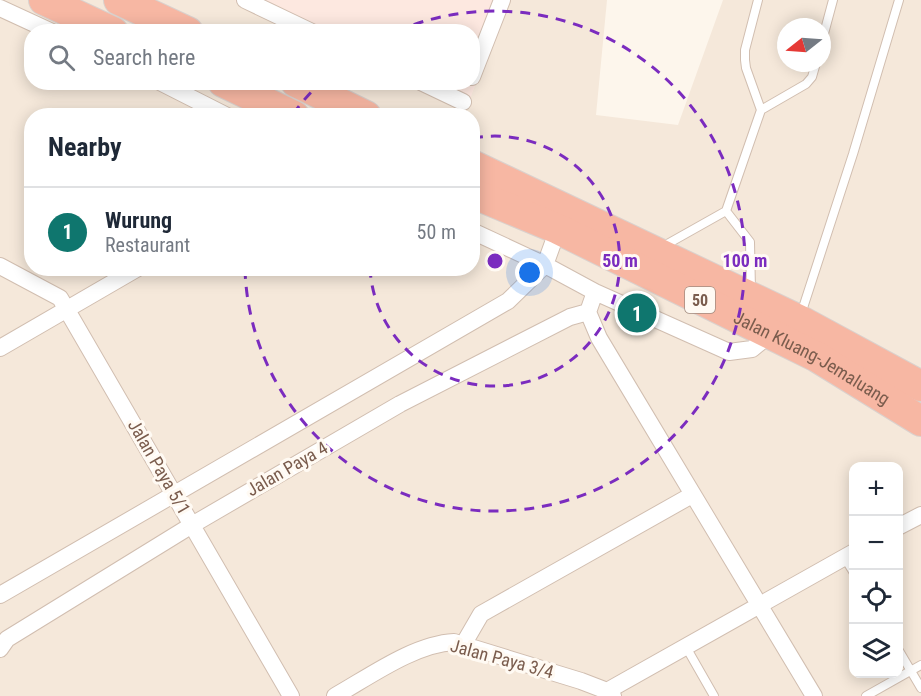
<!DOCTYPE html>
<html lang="en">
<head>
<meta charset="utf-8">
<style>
	body { margin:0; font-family:"Roboto Condensed",sans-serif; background:#f2f2f3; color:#1f2937 }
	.controls { position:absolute; right:18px; bottom:18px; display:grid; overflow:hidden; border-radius:12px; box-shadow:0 3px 15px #0003 }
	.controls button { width:54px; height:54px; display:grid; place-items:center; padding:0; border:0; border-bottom:2px solid #e0e1e3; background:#fff; color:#1f2937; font:30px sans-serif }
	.compass { position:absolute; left:777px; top:18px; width:54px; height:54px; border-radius:50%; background:#fff; box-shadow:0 3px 15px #0003; rotate:253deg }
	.you { position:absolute; left:530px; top:273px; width:21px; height:21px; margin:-15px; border:4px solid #fff; border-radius:50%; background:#1a73e8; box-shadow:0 0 0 9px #1a73e833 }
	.badge { display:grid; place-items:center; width:39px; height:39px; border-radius:50%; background:#0f766e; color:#fff; font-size:20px; font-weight:700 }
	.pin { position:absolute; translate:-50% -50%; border:3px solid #fff; box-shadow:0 2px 6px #0006 }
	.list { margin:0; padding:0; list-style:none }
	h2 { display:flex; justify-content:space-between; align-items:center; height:78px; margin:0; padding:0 24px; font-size:26px }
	h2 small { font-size:20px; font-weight:400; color:#747a83 }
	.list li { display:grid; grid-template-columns:39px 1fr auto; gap:18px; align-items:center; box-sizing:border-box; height:90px; padding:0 24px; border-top:2px solid #e0e1e3 }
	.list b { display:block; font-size:22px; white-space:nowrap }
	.list p { margin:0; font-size:20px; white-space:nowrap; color:#747a83 }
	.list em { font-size:20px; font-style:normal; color:#747a83 }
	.icon { flex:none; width:33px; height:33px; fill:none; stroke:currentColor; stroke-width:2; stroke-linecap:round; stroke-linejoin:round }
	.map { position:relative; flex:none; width:921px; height:696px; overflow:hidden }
	.search { position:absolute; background:#fff; box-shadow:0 3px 15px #0003; left:24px; top:24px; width:456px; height:66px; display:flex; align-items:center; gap:15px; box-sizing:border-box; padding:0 21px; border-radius:24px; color:#747a83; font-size:22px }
	.panel { position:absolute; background:#fff; box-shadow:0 3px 15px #0003; left:24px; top:108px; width:456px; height:168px; border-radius:24px }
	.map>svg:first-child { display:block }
</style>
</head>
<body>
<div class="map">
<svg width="921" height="696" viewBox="0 0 921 696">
	<rect width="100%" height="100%" fill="#fdf6ec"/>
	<!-- residential -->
	<path fill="#f5e8da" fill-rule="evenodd" d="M0,0h607l-11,115 82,10 45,-125h198v696h-921zM786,27h36v36h-36zM32,32h440v50h-440zM32,116h440v152h-440zM854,466h44v208h-44z"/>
	<!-- commercial -->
	<path fill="#fde8e0" d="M238,0h265l5,2 -42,107 -56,-26 62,-1v-50l-173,-1 -65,-30z"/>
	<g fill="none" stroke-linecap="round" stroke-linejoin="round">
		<!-- lane casing -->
		<g stroke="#d1beb0" stroke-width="10">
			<path id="lane" d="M822,41l11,-41
				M761,110l45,-26 6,-7 4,-14
				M726,211l35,-101 -15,-42 -1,-8v-10l13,-50
				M662,247l64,-36 24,31 1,48
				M801,314l52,-160 46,-154
				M844,557l10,16
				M686,647l28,49
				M898,649l23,39
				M866,696l55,-31"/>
		</g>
		<!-- street casing -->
		<g stroke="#d1beb0" stroke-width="18">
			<path id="street" d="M245,0l67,32
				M0,8l52,24
				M472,77l30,-77
				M160,82l67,34
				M421,82l42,20
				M472,231l73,34 50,27 134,60 23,-3 17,-14
				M0,266l60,32 231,398
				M595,292l-7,20 11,26 215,358
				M0,348l138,-80
				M898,527l23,-12
				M0,595l508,-294 37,-36 13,-36
				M463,645l18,-31 211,-119
				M0,649l7,-10 185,-114 208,-121 170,-87 18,-5
				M607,691l247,-139
				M335,696c34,-19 79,-52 119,-54l127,39 26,10 6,5"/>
		</g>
		<!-- highway casing -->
		<g stroke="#dad1cd" stroke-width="32">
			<g id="highway">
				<path d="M44,0l69,32"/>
				<path d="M119,0l69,32"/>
				<path d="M223,82l71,34"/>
				<path d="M296,82l70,34"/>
				<path d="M472,165l327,155 122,66"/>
				<path id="s1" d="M472,193l86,36 259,128 104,64"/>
			</g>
		</g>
		<!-- lane -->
		<use href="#lane" stroke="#fff" stroke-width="8"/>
		<!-- street -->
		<use href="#street" stroke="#fff" stroke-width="16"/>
		<!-- highway -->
		<use href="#highway" stroke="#f7b7a3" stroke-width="30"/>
	</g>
	<!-- distance rings -->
	<g fill="none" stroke="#7b2cbf" stroke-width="3" stroke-dasharray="10 8">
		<path d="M473 138A125 125 0 1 1 370 269"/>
		<path d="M293 114A250 250 0 0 1 320 83M397 31A250 250 0 1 1 245 270"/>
	</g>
	<g text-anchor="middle" stroke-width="6" stroke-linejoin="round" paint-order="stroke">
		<!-- shield labels -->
		<rect fill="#fffaf3" stroke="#a28b7f" stroke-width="1.5" x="685" y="287" width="30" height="26" rx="4.5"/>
		<g font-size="16" font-weight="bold" fill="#7a5c4d">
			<text x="700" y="306">50</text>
		</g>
		<!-- street labels -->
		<g font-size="18" fill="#7a5c4d" stroke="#fffaf3">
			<text dy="6" stroke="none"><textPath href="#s1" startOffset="378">Jalan Kluang-Jemaluang</textPath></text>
			<text transform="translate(159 467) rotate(60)" y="6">Jalan Paya 5/1</text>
			<text transform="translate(287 469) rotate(-30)" y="6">Jalan Paya 4</text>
			<text transform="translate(502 659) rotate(15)" y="6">Jalan Paya 3/4</text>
		</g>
	</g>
	<circle cx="495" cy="261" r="9" fill="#7b2cbf" stroke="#fffaf3" stroke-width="3"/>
	<g font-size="18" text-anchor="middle" font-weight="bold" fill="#7b2cbf" stroke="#fffaf3" stroke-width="6" stroke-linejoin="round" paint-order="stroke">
		<text x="620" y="267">50 m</text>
		<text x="745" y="267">100 m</text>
	</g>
</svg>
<div class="controls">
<button>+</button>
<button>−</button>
<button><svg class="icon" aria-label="locate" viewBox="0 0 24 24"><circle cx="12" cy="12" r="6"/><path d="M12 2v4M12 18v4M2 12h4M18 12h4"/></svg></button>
<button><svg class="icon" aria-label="layers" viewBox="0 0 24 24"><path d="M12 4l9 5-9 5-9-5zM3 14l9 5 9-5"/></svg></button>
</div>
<svg class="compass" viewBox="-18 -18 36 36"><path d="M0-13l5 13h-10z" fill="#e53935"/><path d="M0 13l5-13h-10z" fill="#747a83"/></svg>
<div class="you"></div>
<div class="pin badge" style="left:637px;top:313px">1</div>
<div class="search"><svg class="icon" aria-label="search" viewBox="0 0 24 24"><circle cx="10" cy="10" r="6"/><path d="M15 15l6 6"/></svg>Search here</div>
<section class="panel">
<h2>Nearby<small></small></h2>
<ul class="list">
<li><span class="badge">1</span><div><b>Wurung</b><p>Restaurant</p></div><em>50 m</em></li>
</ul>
</section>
</div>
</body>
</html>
